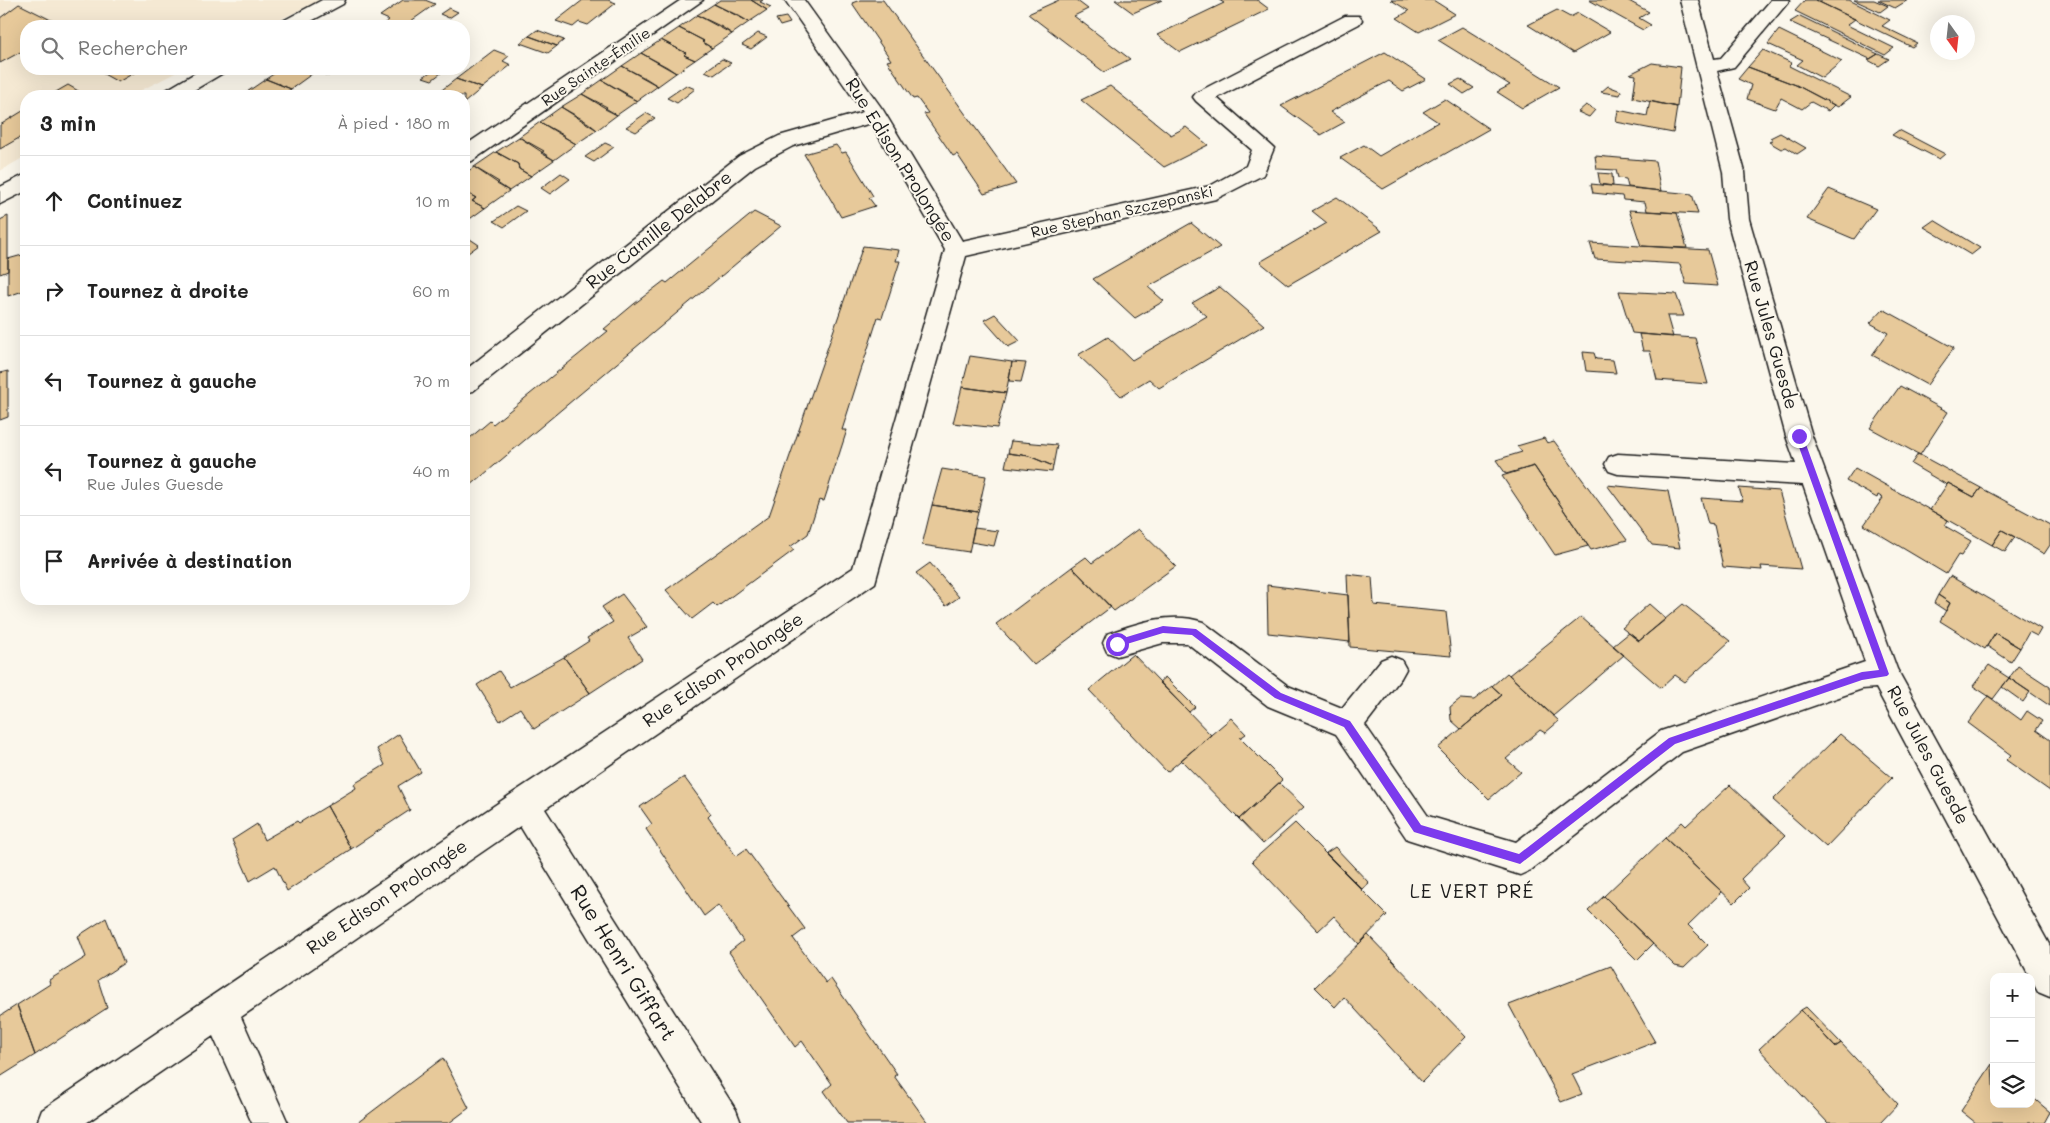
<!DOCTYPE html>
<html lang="fr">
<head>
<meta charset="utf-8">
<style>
	body { margin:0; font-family:Mali,sans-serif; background:#f6f6f6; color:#222 }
	.controls { position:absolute; right:15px; bottom:15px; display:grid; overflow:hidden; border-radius:10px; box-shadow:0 5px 20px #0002 }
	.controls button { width:45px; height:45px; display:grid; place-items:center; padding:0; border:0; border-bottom:1px solid #e0e0e0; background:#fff; color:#222; font:25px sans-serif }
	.compass { position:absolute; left:1930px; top:15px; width:45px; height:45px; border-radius:50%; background:#fff; box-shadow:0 5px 20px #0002; rotate:165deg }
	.stop { position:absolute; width:15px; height:15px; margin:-11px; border:4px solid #7c3aed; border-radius:50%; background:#fff }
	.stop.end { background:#7c3aed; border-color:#fff; box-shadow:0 1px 5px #0008 }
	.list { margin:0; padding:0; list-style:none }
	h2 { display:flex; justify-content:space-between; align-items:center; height:65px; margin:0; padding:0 20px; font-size:21px }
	h2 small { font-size:16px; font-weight:400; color:#767676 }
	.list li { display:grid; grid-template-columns:32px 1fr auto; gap:15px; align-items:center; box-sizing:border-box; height:90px; padding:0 20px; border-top:1px solid #e0e0e0 }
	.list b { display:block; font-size:19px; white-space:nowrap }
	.list p { margin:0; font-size:16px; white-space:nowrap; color:#767676 }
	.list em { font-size:16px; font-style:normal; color:#767676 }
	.icon { flex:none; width:28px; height:28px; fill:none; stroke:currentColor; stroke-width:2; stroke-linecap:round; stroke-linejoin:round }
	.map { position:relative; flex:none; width:2050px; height:1123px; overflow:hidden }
	.search { position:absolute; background:#fff; box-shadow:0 5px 20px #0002; left:20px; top:20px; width:450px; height:55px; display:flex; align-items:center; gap:12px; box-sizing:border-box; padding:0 18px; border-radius:20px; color:#767676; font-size:19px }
	.panel { position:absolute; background:#fff; box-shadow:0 5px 20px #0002; left:20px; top:90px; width:450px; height:515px; border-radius:20px }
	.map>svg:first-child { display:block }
</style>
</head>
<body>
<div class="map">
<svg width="2050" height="1123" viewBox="0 0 2050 1123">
	<rect width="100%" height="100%" fill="#fbf7ec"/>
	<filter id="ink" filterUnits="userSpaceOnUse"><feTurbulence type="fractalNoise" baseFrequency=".02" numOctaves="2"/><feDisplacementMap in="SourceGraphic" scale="10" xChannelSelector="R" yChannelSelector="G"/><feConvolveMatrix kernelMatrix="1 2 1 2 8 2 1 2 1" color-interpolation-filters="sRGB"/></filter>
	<g filter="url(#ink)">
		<!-- built -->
		<path fill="#f5e9d3" d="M0,0h320l-53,26h-241v43h157l-53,27h-104v60l-26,15z"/>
		<!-- building -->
		<path fill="#e7c99a" stroke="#1c1c1c" d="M403,0h22l10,4 -31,22 -22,-1 7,-5 -9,-4z
			M583,0h25l8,3 -28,22 -9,-3 -6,5 -17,-6z
			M720,0h31l16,10 -18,12 -35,-18z
			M751,0h12l-3,2 11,5 -4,3z
			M860,0h23l133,184 -32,10 -27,-40 -4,2 -29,-42 4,-1 -11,-15 -4,1 -26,-38 4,-1 -39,-57z
			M1059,0h17l12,9 -14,7 56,43 -26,13 -76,-58z
			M1115,0h47l-29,13z
			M1219,0h38l12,9 -89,43 -23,-17 67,-32z
			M1391,0h42l22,14 -36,18 -22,-14 12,-7z
			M1589,0h38l22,12 -10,6 12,7 -8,5z
			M1805,0h10l40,19 -8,6 47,23 -9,7 -90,-44z
			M1815,0h34l41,20 -8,6 35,17 -5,4z
			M1854,0h20l14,6 -8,6z
			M1878,0h30l-13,8z
			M19,4l44,22h-37v23l-26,14v-45z
			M714,4l25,12 10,6 -17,12 -35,-19z
			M449,8l9,4 -9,6 -9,-4z
			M1557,10l13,7 8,-4 32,19 -37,21 -45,-28z
			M697,15l25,12 10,7 -20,14 -10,-6 2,-1 -25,-13z
			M1800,16l78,38 -8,5 -80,-37z
			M786,17l4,6 -10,3 -4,-7z
			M1462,27l97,60 -37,21 -25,-16 13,-7 -72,-45z
			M679,28l25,13 -2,1 10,6 -17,12 -11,-5 2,-2 -25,-13z
			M537,30l27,10 -7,6 -28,-10z
			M1779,30l63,31 -20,17 -25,-13 6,-5 -35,-16z
			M758,33l9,4 -16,12 -9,-4z
			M529,36l28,10 -9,7 -28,-10z
			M661,40l25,13 -2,2 11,5 -19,13 -35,-20z
			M494,50l15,6 -6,5 8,4 -29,23 -26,-9z
			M1763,50l29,13 -3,3 62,31 -13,10 -42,-22 -48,-18z
			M1385,52l41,27 -23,12 -14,-10 -59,31 15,10 -24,13 -40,-29z
			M641,53l26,14 9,6 -18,13 -36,-20z
			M1878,54l11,5 -10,7 -11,-6z
			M722,59l9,4 -17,12 -9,-4z
			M1652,63l29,4 -4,40 -44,-9 3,-23 -6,-1z
			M622,66l25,13 11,7 -21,15 -35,-21z
			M1748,67l48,18 38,20 -6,6 -17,-9 -9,7 -21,-11 -6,11 -28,-10 4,-14 -13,-6z
			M106,69h35l-23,13 -18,-10z
			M281,69h53l3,1 -9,6 -12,-5 -25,18 -25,-10z
			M433,70l8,3 -9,7 -9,-3z
			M266,79l25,10 -10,7h-40z
			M456,79l26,9 -18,15v-7h-30z
			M1460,79l14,9 -10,6 -14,-10z
			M602,80l25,14 -2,1 12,6 -20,14 -35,-21z
			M68,85l19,11h-38z
			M686,85l9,4 -18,14 -10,-5z
			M1110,86l61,49 15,-8 22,18 -44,22 -83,-67z
			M1608,86l13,5 -1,4 -19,-3z
			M582,94l25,13 -2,2 12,6 -20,15 -36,-23z
			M1445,99l44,30 -106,60 -43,-31 24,-13 15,11 59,-34 -15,-10z
			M1650,101l27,6 -4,26 -57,-11 2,-12 29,6z
			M1586,105l9,5 -6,7 -11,-5z
			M561,107l26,15 10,8 -21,14 -36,-22z
			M26,109v25l-26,15v-24z
			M646,113l9,5 -19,14 -10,-5z
			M540,122l25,14 -1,1 12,7 -22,16 -35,-23z
			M1899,130l46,24 -6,5 -47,-24z
			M1780,133l26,15 -9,6 -11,-7 -5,2 -12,-7 4,-2 -3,-2z
			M519,137l25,14 -3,2 13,7 -23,16 -12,-7 -1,-5 -22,-12z
			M605,143l9,4 -20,15 -9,-5z
			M836,145l6,8 4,-1 27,44 -4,2 6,8 -34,11 -37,-63z
			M496,152l22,12 1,5 12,7 -22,15 -35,-24z
			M1595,156l60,5 6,30 -33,-4 -2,-8 -8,-1 -2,-8 -19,-1z
			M474,167l25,15 -2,2 12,7 -24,17 -13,-7 4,-3 -12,-7v-17z
			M561,173l9,6 -20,15 -9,-6z
			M1598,173l14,1 1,12 -13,-2z
			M1591,184l101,10 6,20 -51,-3 -2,-9 -22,-2 -1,-4 -29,-3z
			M1829,189l47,20 -22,30 -47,-20z
			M464,191l12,7 -4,3 13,7 -21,15z
			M1337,197l45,34 -94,54 -28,-23 67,-39 -15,-12z
			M516,206l10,5 -22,16 -10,-6z
			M1629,210l48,3 10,35 -46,-2z
			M754,212l27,14 -317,265v-48l26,-22 3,3 115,-93 -4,-2 30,-25 30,-23 3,2z
			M8,216v55l-8,3v-54z
			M1934,220l46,28 -9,7 -47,-28z
			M1191,223l29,24 -72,40 16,14 -29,17 -42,-39z
			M470,239l9,6 -15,11v-13z
			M1590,243l118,7 10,36 -32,-2 -6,-20 -85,-5z
			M863,246l36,4 -3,11h4l-18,57 -4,-1 -36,113h5l-23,71 -5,-1 -11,34 -18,13 4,3 -77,57 -4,-4 -21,16 -26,-29 103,-74z
			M26,254v36l-18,6v-37z
			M1220,287l44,38 -105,63 -10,-9 -28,17 -43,-41 30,-18 24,23 75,-44 -15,-13z
			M1619,291l57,3 8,22h-17l6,21 -41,-4z
			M1883,309l71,39 -27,37 -55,-30 16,-22 -18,-10z
			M995,314l25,27 -12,6 -24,-27z
			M1639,334l56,4 13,46 -51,-4 -7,-29h-7z
			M1583,352l11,1 2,6 17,1 3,13 -30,-2z
			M970,356l42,6 -6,31 -44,-6z
			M1012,362l14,1 -5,19 -12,-1z
			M8,371v46l-8,3v-47z
			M1900,386l48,26 -28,43 -50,-27z
			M962,387l44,6 -9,35 -44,-5z
			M1544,438l3,5 7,-2 73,99 -36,10 -57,-84 -28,8 -10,-14 26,-8 -5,-6z
			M1011,441l46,4 -4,21 -24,-10 -21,-3z
			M1008,453l21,3 24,10 -1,6 -47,-5z
			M1918,454l2,1 61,33 -7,9 -26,-14 -1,2 -36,-21z
			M1534,466l54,80 -33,9 -53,-79z
			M1855,468l93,52 -3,6 26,15 -10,15 -3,-1 -12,19 -82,-49 19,-27 -5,-3 -1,3 -31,-17z
			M942,469l44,7 -8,36 -46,-7z
			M1948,483l26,14 7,-9 69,37v20l-6,9 -42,-24 -10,15 -62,-35z
			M1607,485l61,6 12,57 -28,-3z
			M1739,488l40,3 22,78 -40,-3 1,4 -39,-3 -9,-42 -6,-1 -7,-26 42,3z
			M932,505l46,7 -9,40 -47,-7z
			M974,528l24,3 -4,15 -23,-4z
			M1138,529l38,37 -62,45 -42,-44 14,-10 6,6z
			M2002,530l13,7 -10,15 -13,-7z
			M930,563l29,34 -13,9 -30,-33z
			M1072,567l39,40 -77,58 -38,-41z
			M1347,574l25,3 2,28 72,7 5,44 -101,-9z
			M1950,576l91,53 -4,7 -8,-4 -9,16 -25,-15 -10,16 -45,-28 10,-18 -12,-8z
			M1267,585l81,10 2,47 -82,-9z
			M622,594l25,33 -19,11 14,21 -52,34 -26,-36 25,-16 -2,-3 26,-16 -11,-15z
			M1938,595l12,8 -4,8 -12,-8z
			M1649,604l17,15 -27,22 -17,-13z
			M1683,604l47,37 -45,41 -10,-7 -14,13 -48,-42 16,-13 10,8z
			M1581,617l43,38 -71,61 -44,-41z
			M1995,633l25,15 -9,14 -24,-16z
			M1133,654l78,81 -44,37 -78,-82z
			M564,657l26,36 -56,36 -14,-21 -20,13 -23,-36 22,-14 11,16z
			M1989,665l20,13 -16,21 -20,-13z
			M2018,666l32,21v19l-41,-28z
			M1507,673l52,48 -14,12 -5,-3 -34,29 15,13 -32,27 -51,-51 64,-53 -10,-9z
			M1165,677l30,30 -6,5 -30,-30z
			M2009,678l21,14 -7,10 -21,-15z
			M1492,686l10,9 -41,34 -10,-9 -1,-13 10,-8 14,1z
			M1988,696l33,24 6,-9 15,10 -6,9 14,10v51l-44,-31 5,-5 -43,-32z
			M1231,718l15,16 -6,4 42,42 -43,39 -58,-59z
			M399,734l22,38 -23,14 12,24 -59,39 -24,-43 29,-18 -2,-4 31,-19 -8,-16z
			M1840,734l52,44 -66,69 -53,-47z
			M684,777l27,37 -3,3 28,39 10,-7 59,80 -12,9 33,45 5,-4 66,95 -3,2 34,47h-81l-23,-32 8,-7 -30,-43 -7,6 -66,-95 14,-11 -25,-36 -14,11 -58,-87 6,-5 -12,-17z
			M1279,783l25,24 -41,37 -24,-25z
			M1730,785l55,51 -44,43 8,9 -15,15 -69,-65 17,-16 4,4z
			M327,806l24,43 -64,42 -12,-25 -25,15 -18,-41 25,-16 7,16 33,-19 2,2z
			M1295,823l92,92 -28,29 -25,-28 -16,15 -66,-70z
			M1665,838l57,54 -34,33 20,20 -24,23 -9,-2 -71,-70z
			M1335,847l34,36 -7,6 -36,-36z
			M1604,896l49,48 -16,16 -49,-49z
			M106,918l18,45 -26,17 9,28 -72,47 -18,-50 33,-21 -1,-4 37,-23 -8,-21z
			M1368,935l98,102 -44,45 -78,-85 -9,10 -20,-20z
			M1611,966l44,76 -83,32 10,20 -21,8 -52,-97z
			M17,1005l18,50 -35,22v-61z
			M1806,1007l35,36 -6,4 -34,-37z
			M1801,1010l34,37 6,-4 57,61 -18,19h-52l-69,-74z
			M443,1058l26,50 -20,15h-92z
			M1992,1064l2,40h37v-8l19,16 -6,11h-68l-15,-12z"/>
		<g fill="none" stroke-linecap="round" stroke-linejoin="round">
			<!-- minor casing -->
			<g stroke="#1c1c1c" stroke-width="3">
				<path id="minor" d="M322,0h23l-2,4 -41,22h-24l3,-4z
					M681,0h22l-231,161 -8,2v-17z
					M785,0h19l79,110 79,131 248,-55 36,-20 6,-16 -56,-49 -3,-4 3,-4 149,-77h14l3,4 -3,4 -142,74 57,50 -11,27 -47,24 -250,57 -91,327 -330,226 191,301 5,13h-39l-182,-297 -279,191 47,106h-36l-39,-87 -127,87h-49l5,-13 471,-317 340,-225 92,-318 -74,-127 -78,23 -38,20 -282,225 -9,2v-22l275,-215 40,-20 84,-24z
					M1680,0h18l16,59 7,-1 50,-58h19l-56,67 -17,4 28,101 4,47 63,217 85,233 153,277v51l-12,-5 -162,-304 -14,1 -180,63 -151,118 -11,5 -113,-36 -71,-105 -68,-28 -81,-63h-24l-46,13 -10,-4 -4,-9 4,-9c30,-11 65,-23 96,-12l85,64 54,22 39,-48 10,-4 10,4 5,9 -5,9 -36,47 63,91 88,26 145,-111 204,-69 -62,-177 -185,-11 -9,-3 -4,-7 4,-7 9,-3 178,10 -10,-28 -59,-217 -4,-47z
					M202,69h24l-3,4 -39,23h-24l3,-4z
					M26,174v17l-26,13v-17z"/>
			</g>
			<!-- minor -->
			<use href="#minor" fill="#fbf7ec" fill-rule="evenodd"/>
		</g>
	</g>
	<!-- route -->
	<path fill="#7c3aed" d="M1799,433l4,3 86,238 -2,2 -25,4 -187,64 -155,120 -106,-32 -70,-105 -69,-29 -83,-63 -29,-2 -46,14 -5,-3 5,-4 46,-14 33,3 85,64 69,28 71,104 98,29 150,-116 193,-66 17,-2 -84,-234z"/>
	<g text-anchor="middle" stroke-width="4" stroke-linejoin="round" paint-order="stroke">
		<!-- far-street labels -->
		<g font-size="15" fill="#1c1c1c" stroke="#fbf7ec">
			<text transform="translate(596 67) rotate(-34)" y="5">Rue Sainte-Émilie</text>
			<text transform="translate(1122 212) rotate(-13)" y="5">Rue Stephan Szczepanski</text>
		</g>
		<!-- street labels -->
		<g font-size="18" fill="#1c1c1c" stroke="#fbf7ec">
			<text transform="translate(900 160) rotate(58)" y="6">Rue Edison Prolongée</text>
			<text transform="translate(659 230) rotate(-38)" y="6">Rue Camille Delabre</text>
			<text transform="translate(1771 335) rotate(74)" y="6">Rue Jules Guesde</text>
			<text transform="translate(723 670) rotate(-34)" y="6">Rue Edison Prolongée</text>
			<text transform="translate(1928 755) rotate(62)" y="6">Rue Jules Guesde</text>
			<text transform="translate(387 897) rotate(-34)" y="6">Rue Edison Prolongée</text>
		</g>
		<!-- neighbourhood labels -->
		<g font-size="19" letter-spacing="1" fill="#1c1c1c" stroke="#fbf7ec">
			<text x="1472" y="898">LE VERT PRÉ</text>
		</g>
		<!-- near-street labels -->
		<g font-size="21" fill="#1c1c1c" stroke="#fbf7ec">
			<text transform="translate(623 963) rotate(58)" y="7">Rue Henri Giffart</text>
		</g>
	</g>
</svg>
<div class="controls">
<button>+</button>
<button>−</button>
<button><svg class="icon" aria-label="layers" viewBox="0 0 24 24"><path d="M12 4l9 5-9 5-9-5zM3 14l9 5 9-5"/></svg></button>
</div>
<svg class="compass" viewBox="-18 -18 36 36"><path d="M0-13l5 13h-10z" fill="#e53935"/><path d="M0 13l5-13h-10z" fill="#767676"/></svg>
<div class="stop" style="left:1117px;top:644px"></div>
<div class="stop end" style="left:1799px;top:436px"></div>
<div class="search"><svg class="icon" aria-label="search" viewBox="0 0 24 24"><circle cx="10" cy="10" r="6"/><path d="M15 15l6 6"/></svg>Rechercher</div>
<section class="panel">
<h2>3 min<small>À pied · 180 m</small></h2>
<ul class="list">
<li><svg class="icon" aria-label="ahead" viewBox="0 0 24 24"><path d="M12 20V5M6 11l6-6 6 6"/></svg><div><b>Continuez</b></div><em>10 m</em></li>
<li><svg class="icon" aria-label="right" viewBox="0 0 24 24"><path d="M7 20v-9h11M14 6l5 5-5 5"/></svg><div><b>Tournez à droite</b></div><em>60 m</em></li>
<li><svg class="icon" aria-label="left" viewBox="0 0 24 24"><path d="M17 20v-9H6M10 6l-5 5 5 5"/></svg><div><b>Tournez à gauche</b></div><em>70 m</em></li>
<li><svg class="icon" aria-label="left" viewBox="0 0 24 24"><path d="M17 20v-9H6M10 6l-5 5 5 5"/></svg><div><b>Tournez à gauche</b><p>Rue Jules Guesde</p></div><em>40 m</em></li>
<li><svg class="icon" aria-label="arrive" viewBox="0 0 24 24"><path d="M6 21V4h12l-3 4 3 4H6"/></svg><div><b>Arrivée à destination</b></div></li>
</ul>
</section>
</div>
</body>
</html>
